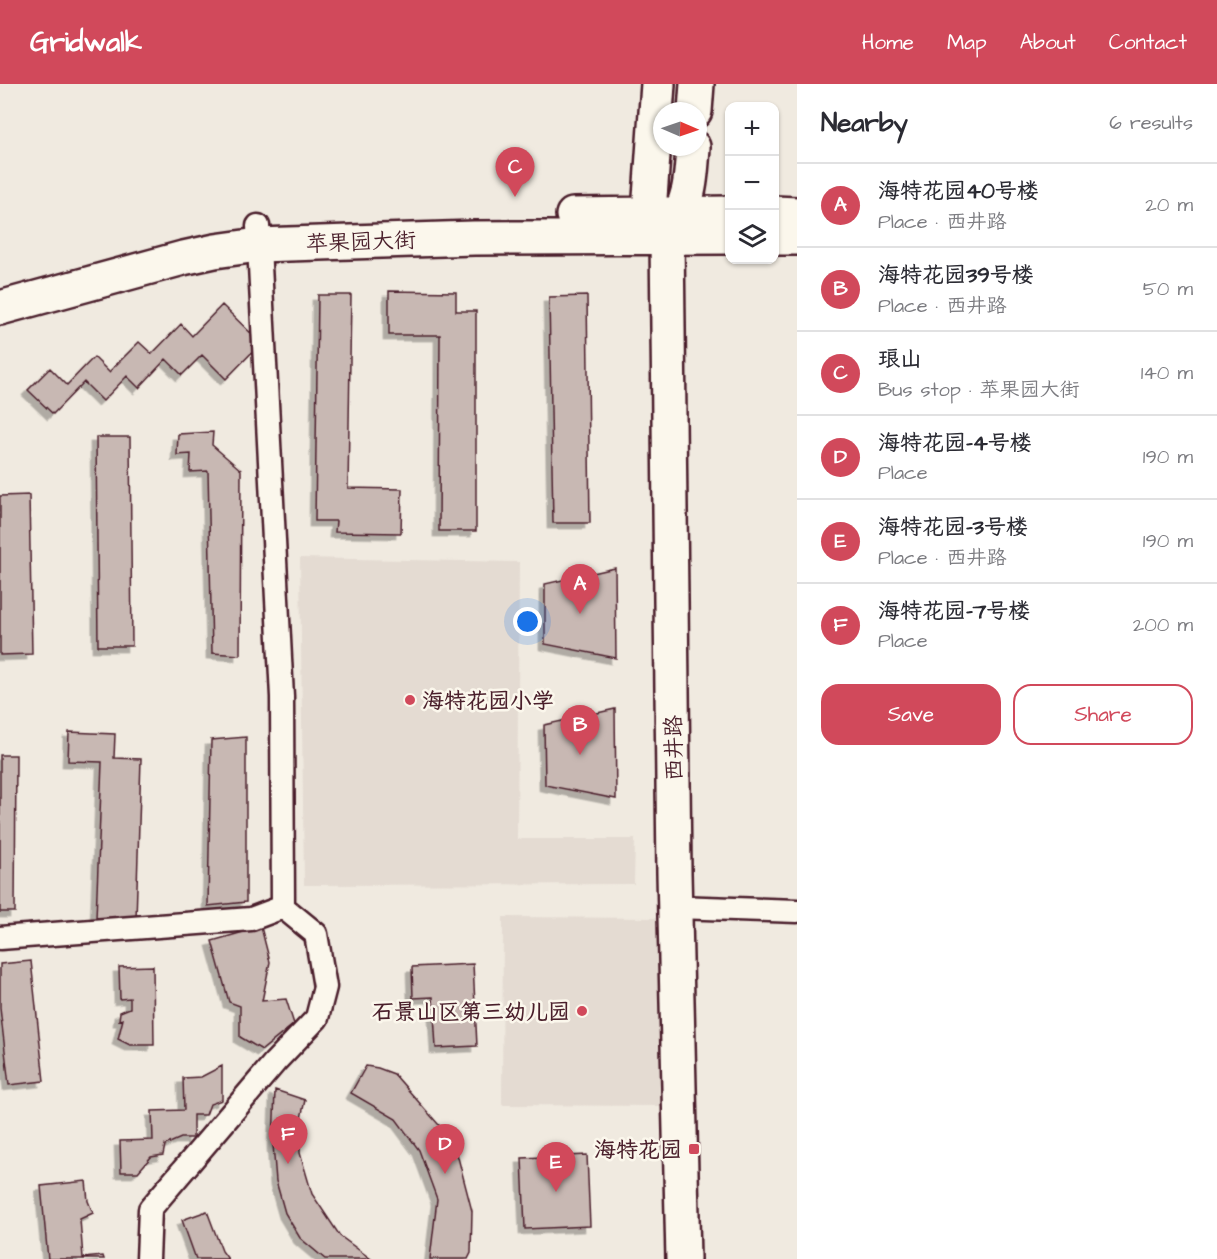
<!DOCTYPE html>
<html lang="en">
<head>
<meta charset="utf-8">
<style>
	body { margin:0; font-family:"Architects Daughter","LXGW WenKai TC",sans-serif; background:#f2f2f3; color:#2b2b33 }
	.controls { position:absolute; right:18px; top:18px; display:grid; overflow:hidden; border-radius:12px; box-shadow:0 2px 4px #0004 }
	.controls button { width:54px; height:54px; display:grid; place-items:center; padding:0; border:0; border-bottom:2px solid #e1e1e2; background:#fff; color:#2b2b33; font:30px sans-serif }
	.compass { position:absolute; left:653px; top:18px; width:54px; height:54px; border-radius:50%; background:#fff; box-shadow:0 2px 4px #0004; rotate:92deg }
	.you { position:absolute; left:528px; top:538px; width:21px; height:21px; margin:-15px; border:4px solid #fff; border-radius:50%; background:#1a73e8; box-shadow:0 0 0 9px #1a73e833 }
	.badge { display:grid; place-items:center; width:39px; height:39px; border-radius:50%; background:#d1495b; color:#fff; font-size:20px; font-weight:700 }
	.pin { position:absolute; translate:-50% -50px; filter:drop-shadow(0 2px 3px #0008) }
	.pin::after { content:''; position:absolute; top:32px; width:21px; height:18px; background:inherit; clip-path:polygon(0 0,100% 0,50% 100%) }
	.list { margin:0; padding:0; list-style:none }
	h2 { display:flex; justify-content:space-between; align-items:center; height:78px; margin:0; padding:0 24px; font-size:26px }
	h2 small { font-size:20px; font-weight:400; color:#7c7c81 }
	.list li { display:grid; grid-template-columns:39px 1fr auto; gap:18px; align-items:center; box-sizing:border-box; height:84px; padding:0 24px; border-top:2px solid #e1e1e2 }
	.list b { display:block; font-size:22px; white-space:nowrap }
	.list p { margin:0; font-size:20px; white-space:nowrap; color:#7c7c81 }
	.list em { font-size:20px; font-style:normal; color:#7c7c81 }
	.actions { display:flex; gap:12px; padding:18px 24px }
	.actions a { flex:1; padding:14px 0; border:2px solid #d1495b; border-radius:18px; text-align:center; font-size:21px; color:#d1495b }
	.actions .main { background:#d1495b; color:#fff }
	.icon { flex:none; width:33px; height:33px; fill:none; stroke:currentColor; stroke-width:2; stroke-linecap:round; stroke-linejoin:round }
	.map { position:relative; flex:none; width:797px; height:1175px; overflow:hidden }
	header { display:flex; align-items:center; gap:36px; box-sizing:border-box; height:84px; padding:0 30px; background:#d1495b; color:#fff }
	header strong { font-size:28px }
	nav { display:flex; gap:33px; margin-inline-start:auto; font-size:21px }
	main { display:flex }
	aside { flex:1; background:#fff }
	.map>svg:first-child { display:block }
</style>
</head>
<body>
<header>
<strong>Gridwalk</strong>
<nav><a>Home</a><a>Map</a><a>About</a><a>Contact</a></nav>
</header>
<main>
<div class="map">
<svg width="797" height="1175" viewBox="0 0 797 1175">
	<defs>
		<filter id="shadow"><feDropShadow dx="-5.5" dy="5.5" stdDeviation="0" flood-color="#0004"/></filter>
	</defs>
	<rect width="100%" height="100%" fill="#f0eae0"/>
	<filter id="ink" filterUnits="userSpaceOnUse"><feTurbulence type="fractalNoise" baseFrequency=".0167" numOctaves="2"/><feDisplacementMap in="SourceGraphic" scale="12" xChannelSelector="R" yChannelSelector="G"/><feConvolveMatrix kernelMatrix="1 2 1 2 8 2 1 2 1" color-interpolation-filters="sRGB"/></filter>
	<g filter="url(#ink)">
		<!-- built -->
		<path fill="#e4dbd2" d="M300,474l219,4 -2,277h118l-1,45 -330,1z
			M503,833l159,1 -1,188 -159,-1z"/>
		<!-- building -->
		<path fill="#c8b8b3" stroke="#4a1f2b" stroke-width="1.5" filter="url(#shadow)" d="M389,207l67,1v19h20v220h-37l1,-196h-51z
			M318,211h33l-3,193 54,1 -1,44 -66,-1 1,-11h-21z
			M587,212l3,227h-37l-4,-226z
			M222,221l39,38 -35,36 -24,-24 -20,20 -16,-16 -27,29 -12,-12 -24,25 -19,-19 -31,32 -25,-24 22,-22 17,17 27,-28 15,15 30,-30 13,12 29,-30 11,12z
			M213,348l-1,13 29,25 -1,185 -28,-2 -4,-182 -18,1 1,-18 -14,1 1,-21z
			M96,353h34l2,209h-34z
			M29,411l3,159 -32,1v-159z
			M615,484l1,90 -71,-14v-60z
			M615,625l1,90 -71,-14 -1,-60z
			M69,648l46,2 -1,24 27,1 -5,160 -40,-1 6,-156 -34,-1z
			M246,653v165l-38,4 3,-166z
			M0,671h16l-1,157h-15z
			M261,843l9,35 -8,39 24,-2 8,25 -32,26 -22,-13v-31l-11,-4 -17,-61z
			M31,877l13,120 -35,4 -9,-77v-44z
			M473,880l4,82 -41,2 -3,-51 -20,1 -1,-31z
			M153,882l1,79h-24l-12,-6 5,-20 -4,1 1,-8 10,-4v-10l-10,1 -1,-32z
			M222,982v34l-12,4 -4,11h-13v23h-12l-16,7 -2,10 -12,2 -13,15h-17l-1,-31 33,-1 -1,-29 32,-1 -1,-32 18,-1z
			M366,982l12,2 16,6 60,68 18,69 -1,42 -3,6h-38l7,-60 -18,-49 -23,-31 -45,-26z
			M275,1006l30,10 -5,23v30l12,41 28,42 31,23h-46l-25,-21 -15,-25 -9,-32 -3,-37z
			M587,1071l3,71 -65,3 -3,-71z
			M86,1097l2,20 5,12 -13,6 3,39 20,-2 1,3h-56l-7,-73z
			M207,1127l15,40 6,8h-32l-14,-39z"/>
		<g fill="none" stroke-linecap="round" stroke-linejoin="round">
			<!-- street casing -->
			<g stroke="#4a1f2b" stroke-width="27">
				<path id="street" d="M676,823l121,4
					M0,854l251,-19 32,-12
					M148,1175l2,-50 125,-147 42,-44 8,-31 -9,-53 -33,-27 -1,-210 -24,-471"/>
			</g>
			<!-- secondary casing -->
			<g stroke="#4a1f2b" stroke-width="38">
				<path id="secondary" d="M658,0l-9,128 13,19
					M695,27l2,-27
					M774,129l23,1
					M573,131l157,-2
					M671,146c19,-30 20,-48 22,-83
					M667,153l7,636 9,386
					M774,154h23
					M0,224l183,-50 32,-7 43,-6 216,-7 256,-1"/>
			</g>
			<!-- street -->
			<use href="#street" stroke="#fbf7ec" stroke-width="22"/>
			<!-- secondary -->
			<use href="#secondary" stroke="#fbf7ec" stroke-width="33"/>
		</g>
	</g>
	<!-- markers -->
	<g fill="#d1495b" stroke="#fbf7ec" stroke-width="2">
		<circle cx="410" cy="616" r="6"/>
		<circle cx="582" cy="927" r="6"/>
		<rect x="688" y="1059" width="12" height="12" rx="3"/>
	</g>
	<g text-anchor="middle" stroke-width="5" stroke-linejoin="round" paint-order="stroke">
		<!-- street labels -->
		<g font-size="22" fill="#4a1f2b" stroke="#fbf7ec">
			<text transform="translate(361 157) rotate(-2)" y="8">苹果园大街</text>
			<text transform="translate(673 664) rotate(-91)" y="8">西井路</text>
		</g>
		<!-- poi labels -->
		<g font-size="22" font-weight="bold" fill="#4a1f2b" stroke="#fbf7ec" text-anchor="end">
			<text x="422" y="624" text-anchor="start">海特花园小学</text>
			<text x="570" y="935">石景山区第三幼儿园</text>
			<text x="682" y="1073">海特花园</text>
		</g>
	</g>
</svg>
<div class="controls">
<button>+</button>
<button>−</button>
<button><svg class="icon" aria-label="layers" viewBox="0 0 24 24"><path d="M12 4l9 5-9 5-9-5zM3 14l9 5 9-5"/></svg></button>
</div>
<svg class="compass" viewBox="-18 -18 36 36"><path d="M0-13l5 13h-10z" fill="#e53935"/><path d="M0 13l5-13h-10z" fill="#7c7c81"/></svg>
<div class="you"></div>
<div class="pin badge" style="left:580px;top:530px">A</div>
<div class="pin badge" style="left:580px;top:671px">B</div>
<div class="pin badge" style="left:515px;top:113px">C</div>
<div class="pin badge" style="left:445px;top:1090px">D</div>
<div class="pin badge" style="left:556px;top:1108px">E</div>
<div class="pin badge" style="left:288px;top:1080px">F</div>
</div>
<aside>
<h2>Nearby<small>6 results</small></h2>
<ul class="list">
<li><span class="badge">A</span><div><b>海特花园40号楼</b><p>Place · 西井路</p></div><em>20 m</em></li>
<li><span class="badge">B</span><div><b>海特花园39号楼</b><p>Place · 西井路</p></div><em>50 m</em></li>
<li><span class="badge">C</span><div><b>琅山</b><p>Bus stop · 苹果园大街</p></div><em>140 m</em></li>
<li><span class="badge">D</span><div><b>海特花园-4号楼</b><p>Place</p></div><em>190 m</em></li>
<li><span class="badge">E</span><div><b>海特花园-3号楼</b><p>Place · 西井路</p></div><em>190 m</em></li>
<li><span class="badge">F</span><div><b>海特花园-7号楼</b><p>Place</p></div><em>200 m</em></li>
</ul>
<div class="actions"><a class="main">Save</a><a>Share</a></div>
</aside>
</main>
</body>
</html>
